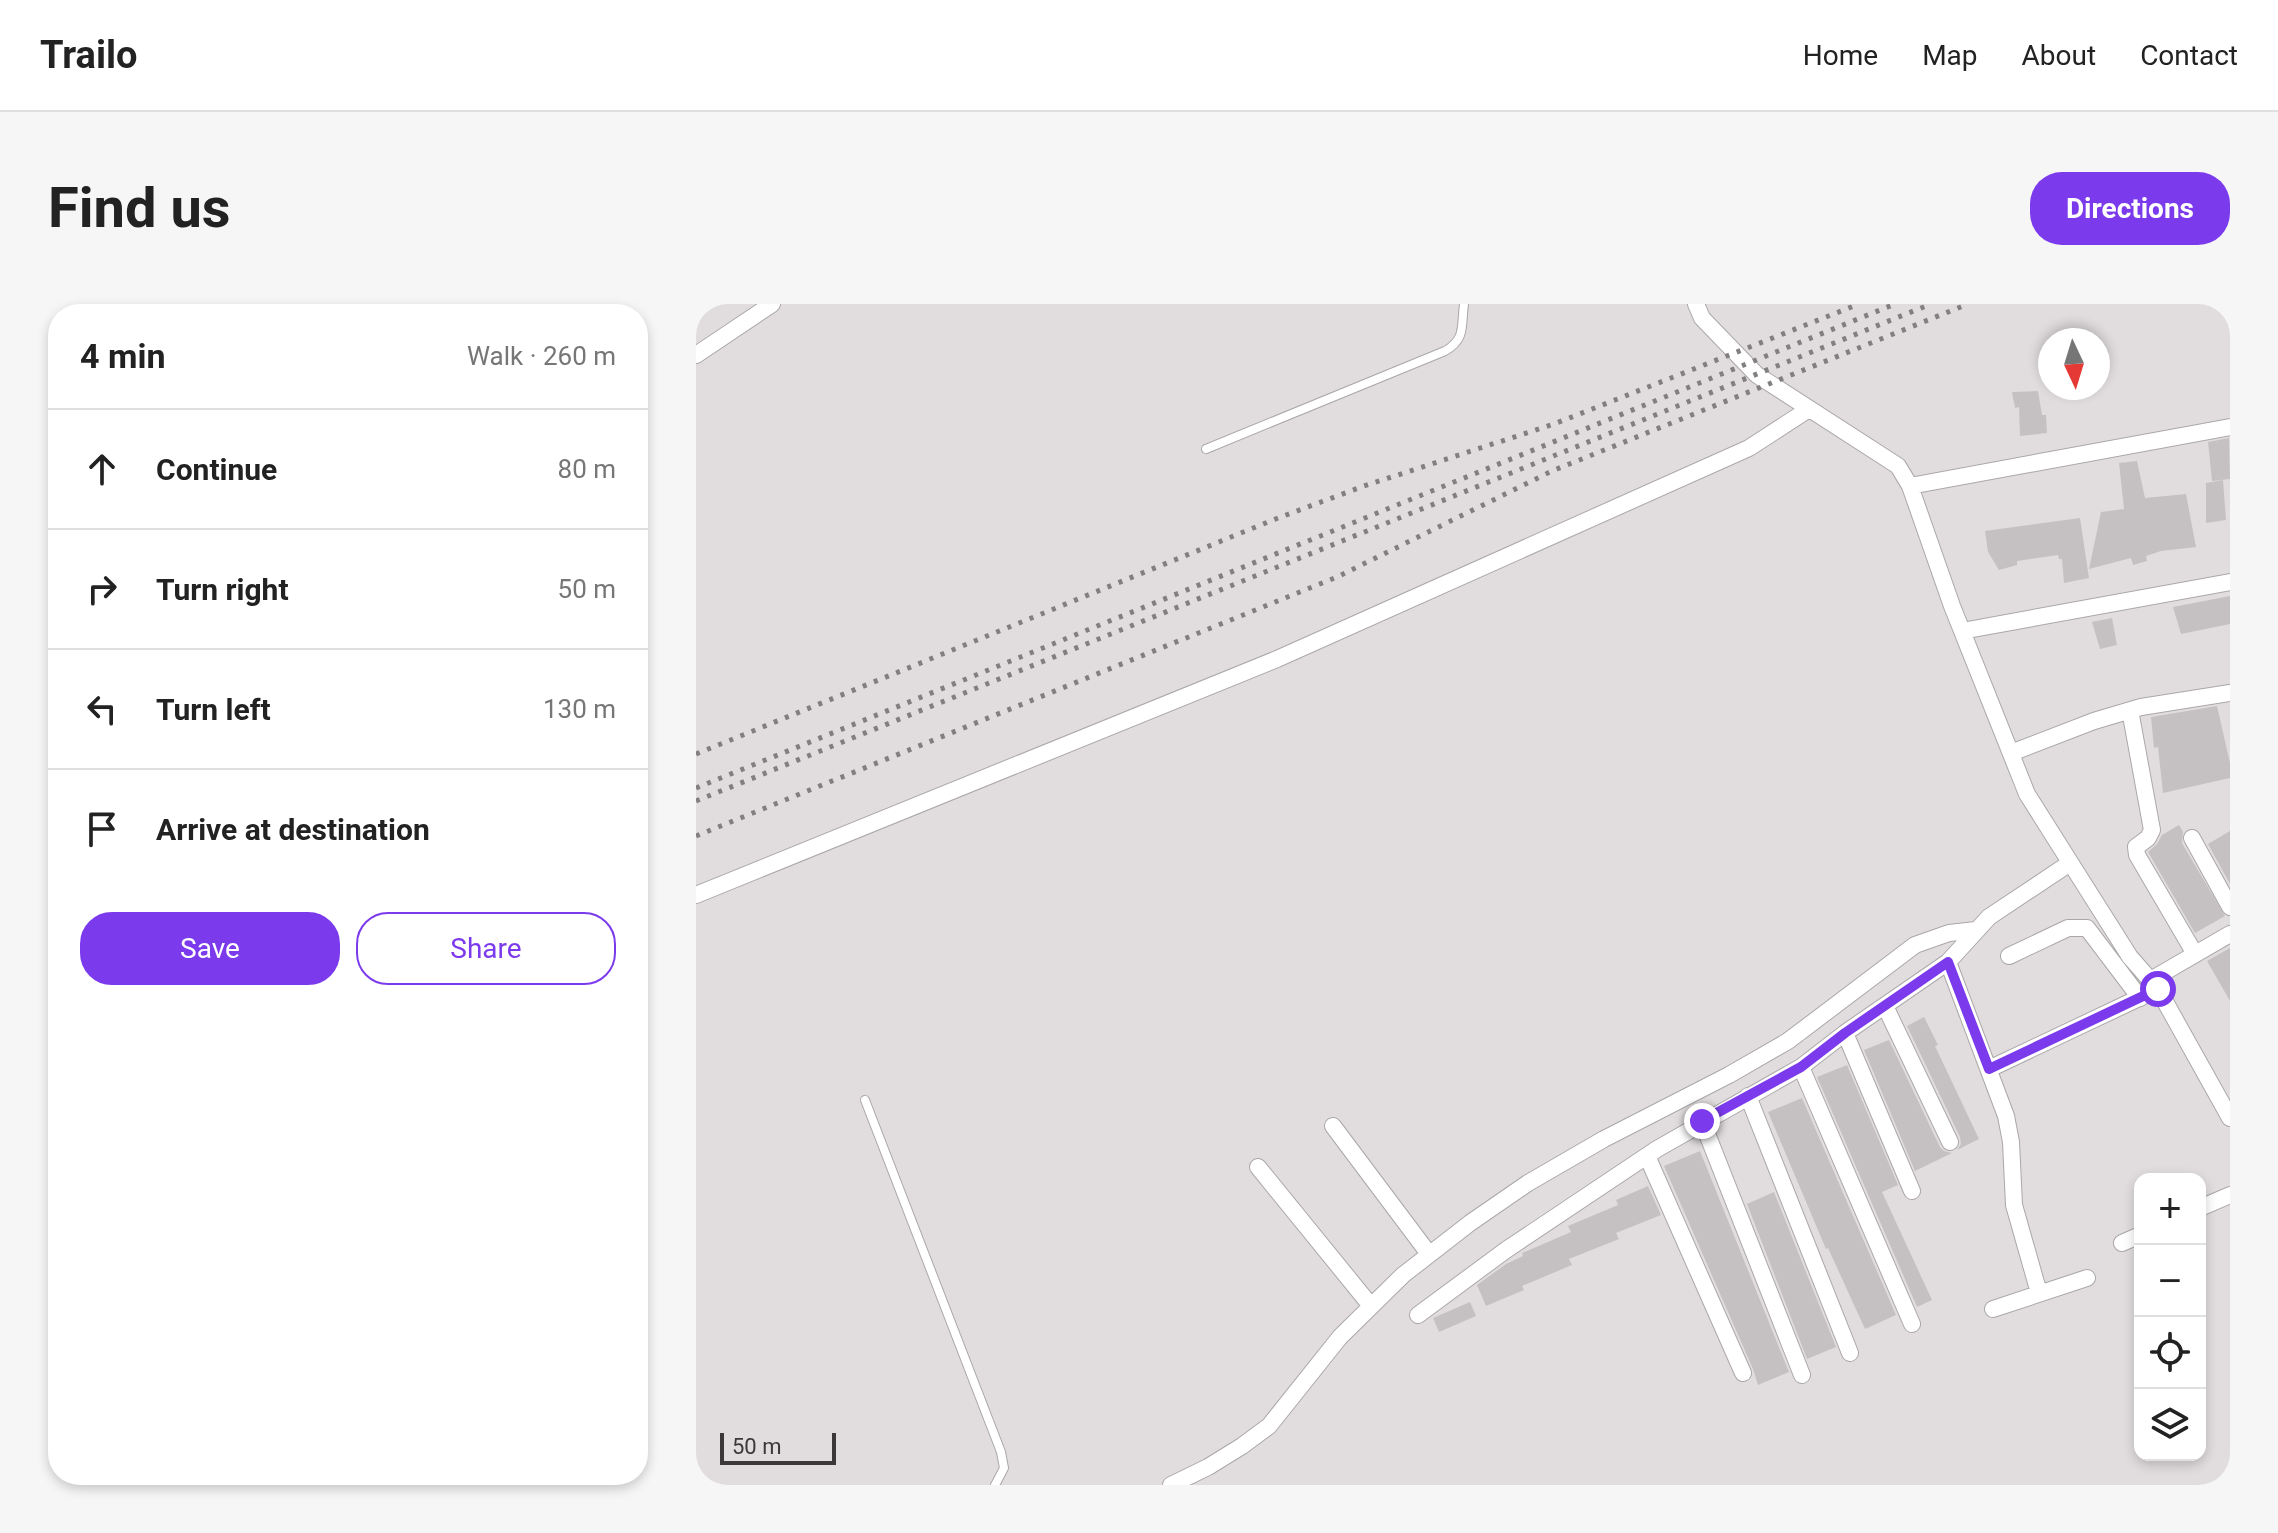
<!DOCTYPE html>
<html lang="en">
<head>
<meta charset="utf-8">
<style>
	body { margin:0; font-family:Roboto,sans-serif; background:#f6f6f6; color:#222 }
	.controls { position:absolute; right:24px; bottom:24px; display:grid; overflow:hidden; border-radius:16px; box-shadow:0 4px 12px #0003 }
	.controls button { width:72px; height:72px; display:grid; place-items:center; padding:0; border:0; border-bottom:2px solid #e0e0e0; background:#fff; color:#222; font:40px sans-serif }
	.compass { position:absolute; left:1342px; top:24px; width:72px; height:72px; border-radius:50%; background:#fff; box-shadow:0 4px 12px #0003; rotate:176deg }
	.scale { position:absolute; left:24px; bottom:20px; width:116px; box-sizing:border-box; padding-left:8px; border:4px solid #3a3839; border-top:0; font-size:22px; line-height:28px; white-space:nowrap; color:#3a3839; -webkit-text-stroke:6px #e1dddf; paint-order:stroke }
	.stop { position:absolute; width:24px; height:24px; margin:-18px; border:6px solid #7c3aed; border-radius:50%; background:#fff }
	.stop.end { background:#7c3aed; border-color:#fff; box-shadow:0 2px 8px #0008 }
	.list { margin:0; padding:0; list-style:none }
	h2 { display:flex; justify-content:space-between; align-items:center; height:104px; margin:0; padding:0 32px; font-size:34px }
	h2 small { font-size:26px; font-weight:400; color:#767676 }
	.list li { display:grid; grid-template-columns:52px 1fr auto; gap:24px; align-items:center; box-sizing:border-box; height:120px; padding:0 32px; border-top:2px solid #e0e0e0 }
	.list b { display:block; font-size:30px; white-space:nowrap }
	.list em { font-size:26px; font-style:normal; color:#767676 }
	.actions { display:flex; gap:16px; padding:24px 32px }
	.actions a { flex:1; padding:18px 0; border:2px solid #7c3aed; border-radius:32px; text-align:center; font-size:28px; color:#7c3aed }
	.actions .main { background:#7c3aed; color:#fff }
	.icon { flex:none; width:44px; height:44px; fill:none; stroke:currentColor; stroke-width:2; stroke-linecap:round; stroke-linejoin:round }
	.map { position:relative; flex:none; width:1534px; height:1181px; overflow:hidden; border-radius:32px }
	header { display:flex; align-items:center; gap:48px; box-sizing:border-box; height:112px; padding:0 40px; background:#fff; border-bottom:2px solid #e0e0e0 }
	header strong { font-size:38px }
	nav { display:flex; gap:44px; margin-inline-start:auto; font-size:28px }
	.intro { display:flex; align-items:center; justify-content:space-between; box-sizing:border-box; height:192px; padding:0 48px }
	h1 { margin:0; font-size:56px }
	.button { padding:20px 36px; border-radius:32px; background:#7c3aed; color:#fff; font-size:28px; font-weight:700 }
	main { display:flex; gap:48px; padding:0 48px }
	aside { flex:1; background:#fff; border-radius:32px; box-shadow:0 4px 12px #0003 }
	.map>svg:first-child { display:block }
</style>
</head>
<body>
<header>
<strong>Trailo</strong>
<nav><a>Home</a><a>Map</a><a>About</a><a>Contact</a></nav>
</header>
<div class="intro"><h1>Find us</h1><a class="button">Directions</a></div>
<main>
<aside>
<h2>4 min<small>Walk · 260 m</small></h2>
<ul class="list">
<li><svg class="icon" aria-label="ahead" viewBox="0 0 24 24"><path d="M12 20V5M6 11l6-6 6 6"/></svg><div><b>Continue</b></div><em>80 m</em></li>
<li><svg class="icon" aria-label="right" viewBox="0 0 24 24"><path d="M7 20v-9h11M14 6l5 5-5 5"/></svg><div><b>Turn right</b></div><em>50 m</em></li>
<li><svg class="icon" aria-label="left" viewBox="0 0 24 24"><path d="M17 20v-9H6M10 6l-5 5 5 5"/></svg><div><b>Turn left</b></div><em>130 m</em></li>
<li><svg class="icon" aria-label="arrive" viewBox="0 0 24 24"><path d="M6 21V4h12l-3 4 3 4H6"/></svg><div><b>Arrive at destination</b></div></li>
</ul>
<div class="actions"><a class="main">Save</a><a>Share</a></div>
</aside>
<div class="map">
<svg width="1534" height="1181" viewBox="0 0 1534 1181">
	<rect width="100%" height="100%" fill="#e1dddf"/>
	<!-- building -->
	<path fill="#c5c1c3" d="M1342,87l4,24h4l1,18 -27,3 -1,-29 -4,1 -3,-16z
		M1533,134l1,41 -18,2 -4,-39z
		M1441,157l8,37 41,-4 10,53 -35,4 -15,5 1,5 -14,4 -2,-7 -42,11 12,-57 23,-3 -5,-46z
		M1527,176l3,40 -20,3v-40z
		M1384,214l9,60 -25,5 -2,-24h-3l-1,-4 -41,6v4l-18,5 -11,-18 -3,-21z
		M1534,292v28l-49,10 -8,-27z
		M1416,314l5,27 -17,4 -8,-27z
		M1521,402l13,57v15l-67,15 -5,-46 -4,1 -3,-31z
		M1483,521l4,7 -1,11 43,73 -30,17 -47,-81 9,-8 5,-9z
		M1534,527v53l-22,-40z
		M1534,644v53l-23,-40z
		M1228,713l14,28 -3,1 44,93 -22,11 4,-6 -1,-7 -53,-111z
		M1193,736l51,107 4,4 8,2 -37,18 -51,-121z
		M1151,761l51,120 -16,7 50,108 -15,7 -100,-230z
		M1106,794l94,217 -31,14 -37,-81 -2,1 -58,-137z
		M1004,847l89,221 -31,13 -5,-16 -89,-203z
		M952,882l13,29 -45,18 3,6 -50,20 3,6 -50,21 2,4 -38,16 -9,-21 29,-21 17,-8 -1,-3 49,-21 -3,-6 50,-21 -2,-5z
		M1078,888l62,155 -29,12 -60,-155z
		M774,998l6,14 -37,16 -6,-14z"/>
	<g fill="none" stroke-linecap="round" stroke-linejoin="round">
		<!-- lane casing -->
		<g stroke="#aba7a9" stroke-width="10">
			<path id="lane" d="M510,145l239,-98c21,-12 16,-25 19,-47
				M169,796l136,352 3,16 -9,17"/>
		</g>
		<!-- street casing -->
		<g stroke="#aba7a9" stroke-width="18">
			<path id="street" d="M1000,0l6,14 55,57 141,91 12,20 42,120 75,188 103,163 28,32 72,129
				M0,51l76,-51
				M1214,182l320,-59
				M1266,327l268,-49
				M1434,406l22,120 -4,8 -12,9 1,8 58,99
				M1315,449l83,-32 47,-14 89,-14
				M1496,534l38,69
				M0,591l581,-236 472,-211 60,-39
				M1313,652l59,-28h19l53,70
				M1252,658l58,154 5,26 3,63 25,88
				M1453,677l81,-47
				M1189,702l65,136
				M1149,729l67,158
				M1105,763l111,257
				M1293,765l169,-80
				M1052,792l102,257
				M1006,817l100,254
				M637,822l96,128
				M951,852l96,217
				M562,863l113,139
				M1504,904l30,-13
				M1426,939l18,-8
				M1297,1005l94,-31
				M722,1011l88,-65 151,-101 144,-82 44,-34 103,-71 41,-45 81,-54
				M475,1181l37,-18 34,-21 27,-20 71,-89 63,-62 67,-52 58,-40 76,-44 125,-64 59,-34 127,-96 34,-12 27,-3"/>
		</g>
		<!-- lane -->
		<use href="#lane" stroke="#fff" stroke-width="8"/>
		<!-- street -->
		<use href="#street" stroke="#fff" stroke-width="16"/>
		<!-- rail -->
		<path stroke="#827f81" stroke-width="5" stroke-dasharray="4 8" stroke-linecap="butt" d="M0,450l582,-236 86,-32 190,-62 305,-120
			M0,484l1199,-484
			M0,497l1235,-497
			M0,532l641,-259 215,-106 416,-167"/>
	</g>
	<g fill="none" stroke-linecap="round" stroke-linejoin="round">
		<!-- route -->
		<path stroke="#7c3aed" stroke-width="10" d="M1006,817l99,-54 44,-34 103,-71 41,107 169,-80"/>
	</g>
</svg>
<div class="controls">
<button>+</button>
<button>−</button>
<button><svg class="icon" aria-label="locate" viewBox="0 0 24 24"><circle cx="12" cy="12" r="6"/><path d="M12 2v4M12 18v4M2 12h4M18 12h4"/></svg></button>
<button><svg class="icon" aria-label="layers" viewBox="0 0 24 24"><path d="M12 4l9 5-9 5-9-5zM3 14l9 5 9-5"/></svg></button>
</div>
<svg class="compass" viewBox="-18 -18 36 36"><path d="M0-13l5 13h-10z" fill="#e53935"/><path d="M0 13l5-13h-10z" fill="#767676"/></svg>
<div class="scale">50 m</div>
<div class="stop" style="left:1462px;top:685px"></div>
<div class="stop end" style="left:1006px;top:817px"></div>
</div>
</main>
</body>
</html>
